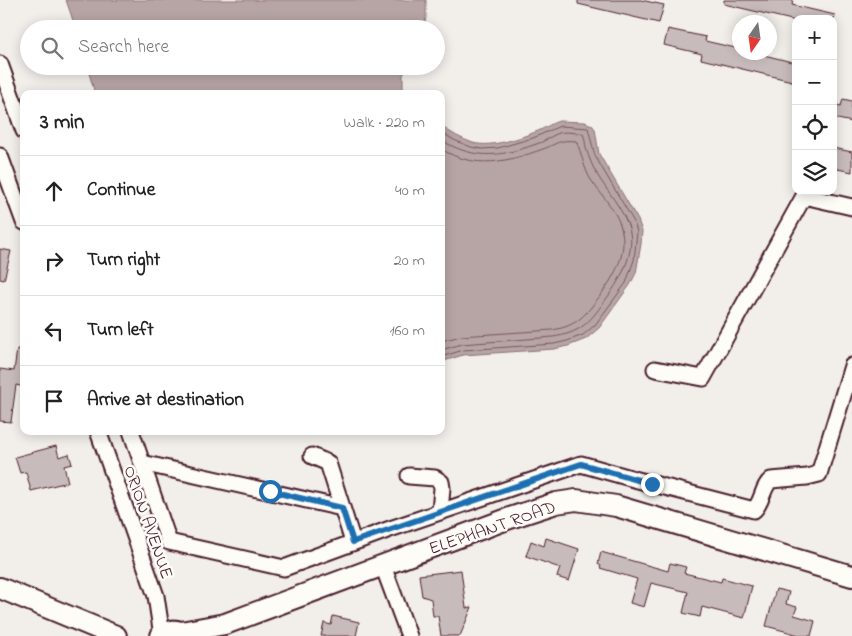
<!DOCTYPE html>
<html lang="en">
<head>
<meta charset="utf-8">
<style>
	body { margin:0; font-family:"Indie Flower",sans-serif; background:#f6f6f6; color:#222 }
	.controls { position:absolute; right:15px; top:15px; display:grid; overflow:hidden; border-radius:10px; box-shadow:0 2px 12px #0003 }
	.controls button { width:45px; height:45px; display:grid; place-items:center; padding:0; border:0; border-bottom:1px solid #e0e0e0; background:#fff; color:#222; font:25px sans-serif }
	.compass { position:absolute; left:732px; top:15px; width:45px; height:45px; border-radius:50%; background:#fff; box-shadow:0 2px 12px #0003; rotate:193deg }
	.stop { position:absolute; width:15px; height:15px; margin:-11px; border:4px solid #1f6fb2; border-radius:50%; background:#fff }
	.stop.end { background:#1f6fb2; border-color:#fff; box-shadow:0 1px 5px #0008 }
	.list { margin:0; padding:0; list-style:none }
	h2 { display:flex; justify-content:space-between; align-items:center; height:65px; margin:0; padding:0 20px; font-size:21px }
	h2 small { font-size:16px; font-weight:400; color:#767676 }
	.list li { display:grid; grid-template-columns:32px 1fr auto; gap:15px; align-items:center; box-sizing:border-box; height:70px; padding:0 20px; border-top:1px solid #e0e0e0 }
	.list b { display:block; font-size:19px; white-space:nowrap }
	.list em { font-size:16px; font-style:normal; color:#767676 }
	.icon { flex:none; width:28px; height:28px; fill:none; stroke:currentColor; stroke-width:2; stroke-linecap:round; stroke-linejoin:round }
	.map { position:relative; flex:none; width:852px; height:636px; overflow:hidden }
	.search { position:absolute; background:#fff; box-shadow:0 2px 12px #0003; left:20px; top:20px; width:425px; height:55px; display:flex; align-items:center; gap:12px; box-sizing:border-box; padding:0 18px; border-radius:28px; color:#767676; font-size:19px }
	.panel { position:absolute; background:#fff; box-shadow:0 2px 12px #0003; left:20px; top:90px; width:425px; height:345px; border-radius:10px }
	.map>svg:first-child { display:block }
</style>
</head>
<body>
<div class="map">
<svg width="852" height="636" viewBox="0 0 852 636">
	<rect width="100%" height="100%" fill="#f2efeb"/>
	<filter id="ink" filterUnits="userSpaceOnUse"><feTurbulence type="fractalNoise" baseFrequency=".02" numOctaves="2"/><feDisplacementMap in="SourceGraphic" scale="10" xChannelSelector="R" yChannelSelector="G"/><feConvolveMatrix kernelMatrix="1 2 1 2 8 2 1 2 1" color-interpolation-filters="sRGB"/></filter>
	<g filter="url(#ink)">
		<!-- water -->
		<path fill="#b7a5a6" stroke="#8b6f75" d="M66,0h360v18l-3,11h-347z
			M87,66h321l-5,9v19h-308z
			M559,121l26,1 7,3 3,4 4,25 39,66 4,11 -1,13 -5,29 -6,12 -31,43 -13,11 -18,7 -14,3 -91,6 -22,7v-236c10,7 20,13 32,17 19,5 47,-5 65,-12 7,-3 14,-8 21,-10z"/>
		<g fill="none" stroke-linecap="round" stroke-linejoin="round">
			<!-- shore -->
			<path stroke="#76555c" stroke-width="1" d="M441,132l13,8 17,7 11,2 16,-1 35,-10 27,-12 28,2 7,28 39,66 3,10 -3,28 -8,23 -31,42 -12,10 -16,6 -13,3 -91,6 -22,7
				M441,140c36,22 63,16 101,2 6,-3 11,-7 17,-9 7,-2 17,0 24,1 2,4 2,9 3,14 3,10 7,20 12,28 10,16 23,31 30,49 10,27 -9,57 -24,77 -15,21 -24,31 -51,35l-91,7 -21,6
				M441,149c34,21 66,13 102,0 14,-5 16,-10 33,-8 6,12 7,26 15,39 11,16 28,33 31,52 5,24 -9,46 -22,64 -15,19 -22,30 -48,34l-91,6 -20,5"/>
		</g>
		<!-- building -->
		<path fill="#c8bbbb" stroke="#4a1f2b" d="M578,0h63l23,5 -5,18 -81,-19z
			M724,0h69l-1,5 43,10 -1,4h-38v2l-72,-17z
			M668,29l38,8 -1,4 35,8v3h12l44,11v19l-95,-23 1,-5 -38,-9z
			M843,99l9,2v21l-19,-4v-14l8,2z
			M833,148l19,4v20l-19,-4z
			M0,249l11,2 -7,29 -4,-1z
			M17,349h7v38l-8,-2 -5,37 -11,-1v-52l14,2z
			M56,446l3,11 10,-3 3,10 -8,2 4,16 -37,9 -5,-19 -6,1 -5,-16z
			M546,538l33,11 -10,32 -12,-4 3,-9 -34,-12 5,-15 13,5z
			M601,552l67,19 2,-8 16,4 -2,6 37,9 1,-4 30,8 -8,32 -42,-11 -2,10 -17,-4 5,-21 -37,-9 -7,24 -14,-4 7,-24 -37,-11 1,-2 -3,-2z
			M461,570l5,38 6,-1 -12,29h-19l-3,-20h-5l-2,-17 -9,-3 -3,-21z
			M776,589l13,3 -3,12 11,3 -3,8 21,6 -4,15h-8l-37,-10z
			M333,616l26,6 -3,14h-35l3,-13 7,2z"/>
		<g fill="none" stroke-linecap="round" stroke-linejoin="round">
			<!-- minor casing -->
			<g stroke="#4a1f2b" stroke-width="19">
				<path id="minor" d="M0,64l24,67
					M0,156l24,66
					M655,369l48,9 101,-182 48,11
					M98,431l58,165 6,40
					M131,431l38,111 115,26 106,-39 191,-65 53,15 120,31c9,-9 8,-23 17,-30l36,-3 12,-3 33,-108
					M312,456l16,7 25,79
					M142,463l200,45
					M409,476l26,2 6,4 1,6 -2,24
					M383,566l26,70"/>
			</g>
			<!-- tertiary casing -->
			<g stroke="#4a1f2b" stroke-width="24">
				<path id="tertiary" d="M0,588l116,48
					M181,632l44,-8 285,-106 46,-15 20,-3 40,6 236,70
					M161,636c9,-7 17,-7 26,0"/>
			</g>
			<!-- minor -->
			<use href="#minor" stroke="#fdfcf7" stroke-width="15"/>
			<!-- tertiary -->
			<use href="#tertiary" stroke="#fdfcf7" stroke-width="20"/>
		</g>
	</g>
	<g fill="none" stroke-linecap="round" stroke-linejoin="round" filter="url(#ink)">
		<!-- route -->
		<path stroke="#1f6fb2" stroke-width="6" d="M270,491l72,17 11,34 228,-78 71,20"/>
	</g>
	<g text-anchor="middle" stroke-width="5" stroke-linejoin="round" paint-order="stroke">
		<!-- street labels -->
		<g font-size="18" fill="#4a1f2b" stroke="#fdfcf7">
			<text transform="translate(149 522) rotate(71)" y="6">ORION AVENUE</text>
			<text transform="translate(492 527) rotate(-19)" y="6">ELEPHANT ROAD</text>
		</g>
	</g>
</svg>
<div class="controls">
<button>+</button>
<button>−</button>
<button><svg class="icon" aria-label="locate" viewBox="0 0 24 24"><circle cx="12" cy="12" r="6"/><path d="M12 2v4M12 18v4M2 12h4M18 12h4"/></svg></button>
<button><svg class="icon" aria-label="layers" viewBox="0 0 24 24"><path d="M12 4l9 5-9 5-9-5zM3 14l9 5 9-5"/></svg></button>
</div>
<svg class="compass" viewBox="-18 -18 36 36"><path d="M0-13l5 13h-10z" fill="#e53935"/><path d="M0 13l5-13h-10z" fill="#767676"/></svg>
<div class="stop" style="left:270px;top:491px"></div>
<div class="stop end" style="left:652px;top:484px"></div>
<div class="search"><svg class="icon" aria-label="search" viewBox="0 0 24 24"><circle cx="10" cy="10" r="6"/><path d="M15 15l6 6"/></svg>Search here</div>
<section class="panel">
<h2>3 min<small>Walk · 220 m</small></h2>
<ul class="list">
<li><svg class="icon" aria-label="ahead" viewBox="0 0 24 24"><path d="M12 20V5M6 11l6-6 6 6"/></svg><div><b>Continue</b></div><em>40 m</em></li>
<li><svg class="icon" aria-label="right" viewBox="0 0 24 24"><path d="M7 20v-9h11M14 6l5 5-5 5"/></svg><div><b>Turn right</b></div><em>20 m</em></li>
<li><svg class="icon" aria-label="left" viewBox="0 0 24 24"><path d="M17 20v-9H6M10 6l-5 5 5 5"/></svg><div><b>Turn left</b></div><em>160 m</em></li>
<li><svg class="icon" aria-label="arrive" viewBox="0 0 24 24"><path d="M6 21V4h12l-3 4 3 4H6"/></svg><div><b>Arrive at destination</b></div></li>
</ul>
</section>
</div>
</body>
</html>
